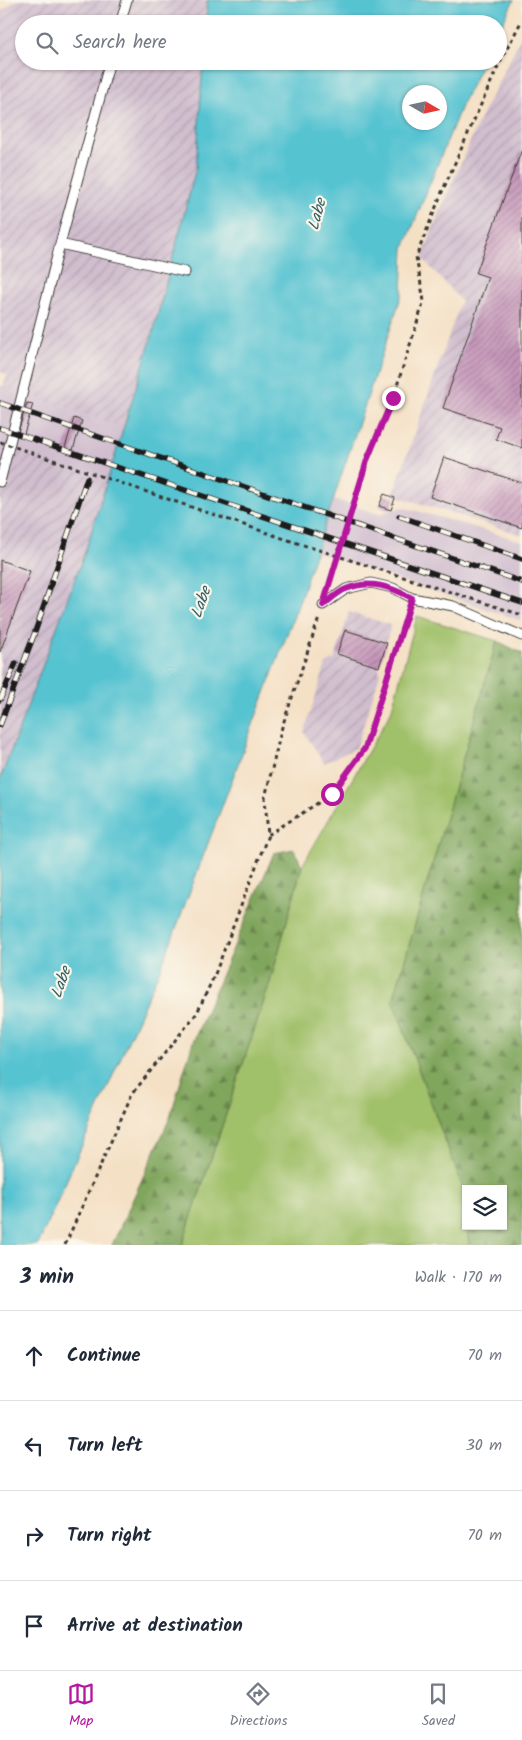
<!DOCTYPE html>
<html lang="en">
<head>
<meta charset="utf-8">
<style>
	body { margin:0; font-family:Kalam,sans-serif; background:#f6f6f7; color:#1f2937 }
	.controls { position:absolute; right:15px; bottom:15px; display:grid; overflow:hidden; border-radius:0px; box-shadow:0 1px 4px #0004 }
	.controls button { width:45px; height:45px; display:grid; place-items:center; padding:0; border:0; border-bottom:1px solid #e0e1e3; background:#fff; color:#1f2937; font:25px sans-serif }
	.compass { position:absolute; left:402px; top:85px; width:45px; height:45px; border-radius:50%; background:#fff; box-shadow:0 1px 4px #0004; rotate:99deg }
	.stop { position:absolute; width:15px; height:15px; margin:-11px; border:4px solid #b5179e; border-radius:50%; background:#fff }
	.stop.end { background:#b5179e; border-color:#fff; box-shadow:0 1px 5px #0008 }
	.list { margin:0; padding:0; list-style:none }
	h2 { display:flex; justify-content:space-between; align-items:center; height:65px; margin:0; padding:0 20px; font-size:21px }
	h2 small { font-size:16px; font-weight:400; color:#747a83 }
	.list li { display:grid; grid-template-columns:32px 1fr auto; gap:15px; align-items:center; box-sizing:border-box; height:90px; padding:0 20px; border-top:1px solid #e0e1e3 }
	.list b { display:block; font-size:19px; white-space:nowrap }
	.list em { font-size:16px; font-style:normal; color:#747a83 }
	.icon { flex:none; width:28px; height:28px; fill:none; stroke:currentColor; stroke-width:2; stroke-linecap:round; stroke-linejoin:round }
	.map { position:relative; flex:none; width:522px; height:1245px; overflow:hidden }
	.search { position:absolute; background:#fff; box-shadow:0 1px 4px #0004; left:15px; right:15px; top:15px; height:55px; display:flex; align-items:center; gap:12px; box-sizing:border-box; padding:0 18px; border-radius:28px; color:#747a83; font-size:19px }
	.sheet { height:425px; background:#fff }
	nav { display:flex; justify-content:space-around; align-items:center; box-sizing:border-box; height:70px; border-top:1px solid #e0e1e3; background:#fff; font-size:14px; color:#747a83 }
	nav a { display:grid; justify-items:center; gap:2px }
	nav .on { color:#b5179e }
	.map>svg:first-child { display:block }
</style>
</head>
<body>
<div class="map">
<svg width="522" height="1245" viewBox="0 0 522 1245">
	<defs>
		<pattern id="industrial-furrows" width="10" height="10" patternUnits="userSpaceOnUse" patternTransform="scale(1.25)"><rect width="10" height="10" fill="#d0bdce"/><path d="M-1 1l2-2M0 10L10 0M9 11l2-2" fill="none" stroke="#b2a2b0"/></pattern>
		<pattern id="forest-firs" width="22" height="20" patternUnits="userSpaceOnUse" patternTransform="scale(1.25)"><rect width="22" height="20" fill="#80a65d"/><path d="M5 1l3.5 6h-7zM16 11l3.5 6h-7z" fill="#68864c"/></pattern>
		<pattern id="building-hatch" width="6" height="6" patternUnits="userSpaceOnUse" patternTransform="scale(1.25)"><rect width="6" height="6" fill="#c595b9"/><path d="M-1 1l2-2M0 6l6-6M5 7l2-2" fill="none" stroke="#9f7996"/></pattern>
	</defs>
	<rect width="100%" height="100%" fill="#fbf7ec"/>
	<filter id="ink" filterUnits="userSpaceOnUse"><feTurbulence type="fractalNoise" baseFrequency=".02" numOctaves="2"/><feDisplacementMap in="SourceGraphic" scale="10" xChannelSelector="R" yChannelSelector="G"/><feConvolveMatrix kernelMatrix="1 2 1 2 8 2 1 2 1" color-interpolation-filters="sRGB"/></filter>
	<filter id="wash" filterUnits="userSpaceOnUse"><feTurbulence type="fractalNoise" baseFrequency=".0096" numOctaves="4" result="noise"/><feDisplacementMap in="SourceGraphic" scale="20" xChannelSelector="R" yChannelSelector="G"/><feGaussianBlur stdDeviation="1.12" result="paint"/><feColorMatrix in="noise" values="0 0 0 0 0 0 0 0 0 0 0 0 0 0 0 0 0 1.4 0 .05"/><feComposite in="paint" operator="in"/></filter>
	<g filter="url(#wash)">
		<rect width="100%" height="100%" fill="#f4e0c5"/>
		<!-- industrial -->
		<path fill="url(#industrial-furrows)" d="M17,0h190l-1,24h-182v37h179l-7,107 -43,165 -68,219 -85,228v-381l7,-25 -7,-2v-360z
			M522,35v500l-129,-40 68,-194 -39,-43 12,-33 46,-106z
			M349,612l42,13 -12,42 1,7 -24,74 -32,15 -20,-31 22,-68 9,-5z"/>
		<!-- railway -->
		<path fill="#d0bdce" d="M0,385l378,129 25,-7 119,34v80l-522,-175z"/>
		<!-- grass -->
		<path fill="#a0c069" stroke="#5e6e42" d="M417,616l80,25 -104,360 71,190 2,35h1l2,19h-287l87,-259 33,-120 89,-154z"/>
		<!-- forest -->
		<path fill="url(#forest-firs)" stroke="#4e613c" d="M497,641l25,12v592h-53l-2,-19h36v-37h-37v22l-2,-20 -71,-190z
			M294,849l8,17 -33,120 -87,259h-70l57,-125 24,-78 81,-189z"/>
		<!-- water -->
		<path fill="#57c3d1" stroke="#3a7076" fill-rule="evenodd" d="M207,0h307l-16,32v-8h-292z
			M203,61h281l-22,43 -58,144 -2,46 -105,314 -133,352 -126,285h-38v-465l85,-228 68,-219 43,-165zM410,92h30v30h-30z"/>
		<g id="blocks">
			<!-- building -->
			<path fill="url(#building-hatch)" d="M37,17l19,4 -1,3h-20z
				M522,149v299l-26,-9 4,-12 -57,-19 45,-131 -12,-4z
				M27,403l6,1 -10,33 -6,-2z
				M74,418l8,3 -10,32 -8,-2z
				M444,457l78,26v45l-92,-31z
				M384,494l11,4 -4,12 -12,-4z
				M0,560l30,11 -30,81z
				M345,630l42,13 -8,24 -42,-13z"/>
		</g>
	</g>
	<g filter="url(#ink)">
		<use href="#blocks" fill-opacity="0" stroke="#3c3935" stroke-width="1"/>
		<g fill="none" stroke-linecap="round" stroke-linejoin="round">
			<!-- lane casing -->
			<g stroke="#3c3935" stroke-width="11">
				<path id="lane" d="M120,24l7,-24
					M60,244l50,-183
					M0,482l60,-238 125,28
					M323,605l23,-16 25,-6 22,5 19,10 41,8 69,30"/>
			</g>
			<!-- path -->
			<path stroke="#3c3935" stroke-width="3" stroke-dasharray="4 4" stroke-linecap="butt" d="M330,581l37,-120 26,-63 31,-97 -8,-44 26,-65 57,-128 23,-44
				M268,835l64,-41 33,-46 43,-138
				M65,1245l67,-151 65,-81 18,-39 53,-139 -3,-37 17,-71 37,-109"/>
			<!-- lane -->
			<use href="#lane" stroke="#fff" stroke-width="9"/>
			<!-- rail casing -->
			<g stroke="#1c1c1c" stroke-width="5.5">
				<path id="rail" d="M0,403l522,179
					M0,428l522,175
					M399,516l123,43
					M0,700l16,-37
					M0,725l35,-93 52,-154"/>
			</g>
			<!-- rail -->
			<use href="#rail" stroke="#fbf7ec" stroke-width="4" stroke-dasharray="11" stroke-linecap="butt"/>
			<!-- path-bridge -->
			<path stroke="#3c3935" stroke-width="3" stroke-dasharray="4 4" stroke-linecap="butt" d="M0,442l294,100 228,73"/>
		</g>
	</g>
	<g fill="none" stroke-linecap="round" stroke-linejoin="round" filter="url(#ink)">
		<!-- route -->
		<path stroke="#b5179e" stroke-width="6" d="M332,794l33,-46 47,-150c-21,-11 -42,-19 -66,-9 -8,3 -16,11 -23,16l44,-145 26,-62"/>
	</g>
	<g text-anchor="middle" stroke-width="4.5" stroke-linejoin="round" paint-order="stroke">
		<!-- water labels -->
		<g font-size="16" font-style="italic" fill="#345f64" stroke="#fbf7ec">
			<text transform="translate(316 214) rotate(-75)" y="6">Labe</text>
			<text transform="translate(200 602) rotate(-70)" y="6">Labe</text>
			<text transform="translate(60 982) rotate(-70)" y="6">Labe</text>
		</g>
	</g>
</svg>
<div class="controls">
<button><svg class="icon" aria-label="layers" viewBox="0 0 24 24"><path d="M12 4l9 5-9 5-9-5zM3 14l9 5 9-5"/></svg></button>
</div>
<svg class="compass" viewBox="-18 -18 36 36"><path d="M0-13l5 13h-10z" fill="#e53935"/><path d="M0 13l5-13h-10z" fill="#747a83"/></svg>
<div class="stop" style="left:332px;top:794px"></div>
<div class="stop end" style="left:393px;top:398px"></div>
<div class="search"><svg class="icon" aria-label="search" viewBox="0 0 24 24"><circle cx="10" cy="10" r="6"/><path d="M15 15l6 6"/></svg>Search here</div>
</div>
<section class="sheet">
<h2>3 min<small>Walk · 170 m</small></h2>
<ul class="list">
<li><svg class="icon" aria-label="ahead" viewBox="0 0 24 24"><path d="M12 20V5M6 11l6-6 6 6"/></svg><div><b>Continue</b></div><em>70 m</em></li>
<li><svg class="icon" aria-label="left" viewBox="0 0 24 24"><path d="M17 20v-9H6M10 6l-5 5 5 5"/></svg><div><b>Turn left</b></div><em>30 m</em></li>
<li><svg class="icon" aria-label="right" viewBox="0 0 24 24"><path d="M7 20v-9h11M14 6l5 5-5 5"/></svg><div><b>Turn right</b></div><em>70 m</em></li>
<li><svg class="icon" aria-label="arrive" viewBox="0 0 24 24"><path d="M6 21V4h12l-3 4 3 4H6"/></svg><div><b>Arrive at destination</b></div></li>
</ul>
</section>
<nav>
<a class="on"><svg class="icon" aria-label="map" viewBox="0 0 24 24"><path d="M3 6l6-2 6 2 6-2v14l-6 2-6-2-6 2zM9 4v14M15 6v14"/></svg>Map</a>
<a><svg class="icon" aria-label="directions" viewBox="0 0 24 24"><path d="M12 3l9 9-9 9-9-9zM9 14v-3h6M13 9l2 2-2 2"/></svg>Directions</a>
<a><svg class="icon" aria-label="saved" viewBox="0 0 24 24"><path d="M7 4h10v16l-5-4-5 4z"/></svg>Saved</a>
</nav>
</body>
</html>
